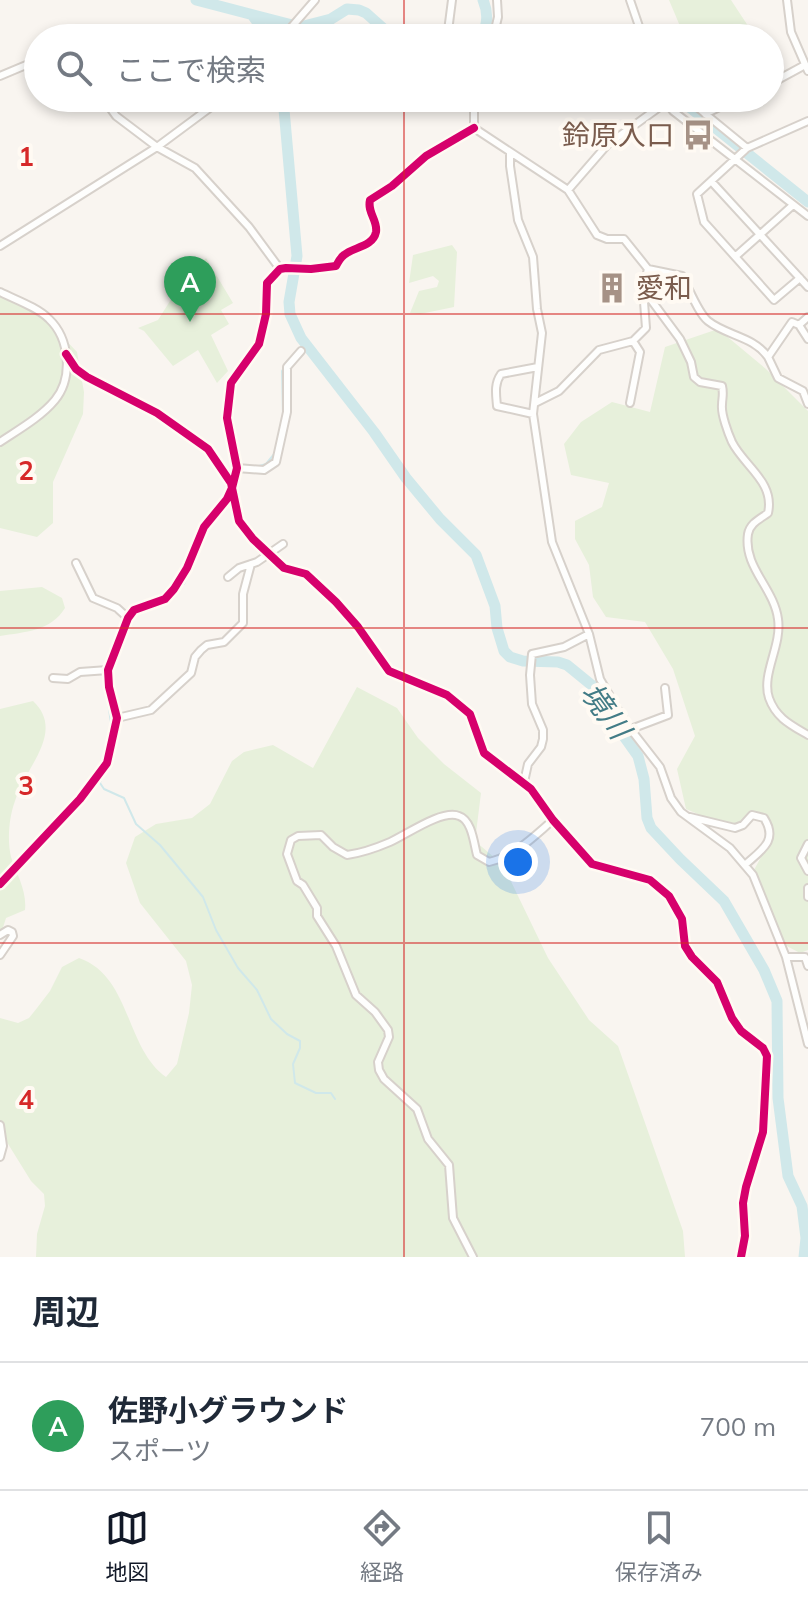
<!DOCTYPE html>
<html lang="ja">
<head>
<meta charset="utf-8">
<style>
	body { margin:0; font-family:Mulish,"Noto Sans JP",sans-serif; background:#f2f2f3; color:#1f2937 }
	.you { position:absolute; left:518px; top:862px; width:28px; height:28px; margin:-20px; border:6px solid #fff; border-radius:50%; background:#1a73e8; box-shadow:0 0 0 12px #1a73e833 }
	.badge { display:grid; place-items:center; width:52px; height:52px; border-radius:50%; background:#111827; color:#fff; font-size:26px; font-weight:700 }
	.pin { position:absolute; translate:-50% -66px; filter:drop-shadow(0 2px 4px #0008) }
	.pin::after { content:''; position:absolute; top:42px; width:28px; height:24px; background:inherit; clip-path:polygon(0 0,100% 0,50% 100%) }
	.list { margin:0; padding:0; list-style:none }
	h2 { display:flex; justify-content:space-between; align-items:center; height:104px; margin:0; padding:0 32px; font-size:34px }
	h2 small { font-size:26px; font-weight:400; color:#747a83 }
	.list li { display:grid; grid-template-columns:52px 1fr auto; gap:24px; align-items:center; box-sizing:border-box; height:128px; padding:0 32px; border-top:2px solid #e0e1e3 }
	.list b { display:block; font-size:30px; white-space:nowrap }
	.list p { margin:0; font-size:26px; white-space:nowrap; color:#747a83 }
	.list em { font-size:26px; font-style:normal; color:#747a83 }
	.icon { flex:none; width:44px; height:44px; fill:none; stroke:currentColor; stroke-width:2; stroke-linecap:round; stroke-linejoin:round }
	.map { position:relative; flex:none; width:808px; height:1257px; overflow:hidden }
	.search { position:absolute; background:#fff; box-shadow:0 4px 12px #0003; left:24px; right:24px; top:24px; height:88px; display:flex; align-items:center; gap:20px; box-sizing:border-box; padding:0 28px; border-radius:44px; color:#747a83; font-size:30px }
	.sheet { height:232px; background:#fff }
	nav { display:flex; justify-content:space-around; align-items:center; box-sizing:border-box; height:112px; border-top:2px solid #e0e1e3; background:#fff; font-size:22px; color:#747a83 }
	nav a { display:grid; justify-items:center; gap:4px }
	nav .on { color:#111827 }
	.map>svg:first-child { display:block }
</style>
</head>
<body>
<div class="map">
<svg width="808" height="1257" viewBox="0 0 808 1257">
	<rect width="100%" height="100%" fill="#f9f5f0"/>
	<!-- green -->
	<path fill="#e7f0db" d="M669,0h62l25,38h-71z
		M452,245l5,7 -3,55 -34,7 -10,-1 9,-22 18,-4 2,-6 -6,-5 -24,7 4,-28z
		M206,258l27,45 -12,7 8,14 -18,11 17,36 -11,12 -19,-33 -25,16 -29,-35 -6,-3 20,-8 12,-19z
		M0,288l39,24 38,40 7,40 -1,22 -30,68v41l-16,14 -37,-9z
		M718,329l48,40 42,42v539l-8,3 -17,-9 -29,-74 20,-37 -8,-16 -15,-5 -11,14 -12,1 -42,-18 -9,-40 18,-33 -22,-67 -28,-47 -39,-5 -13,-20 -4,-32 -14,-26v-18l27,-14 7,-24 -38,-8 -7,-31 17,-22 31,-20 38,10 15,-65z
		M42,587l20,11 3,10c-14,23 -40,24 -65,28v-45z
		M357,687l40,21 21,30 26,26 37,29 -6,48 28,24 45,93 41,62 29,26 65,185 2,26h-649l1,-23 8,-28 -1,-12 -13,-13 -31,-50v-113l18,5 11,-5 8,-10 13,-17 12,-24 17,-9c52,18 46,90 87,119l11,-13 12,-51 3,-28 -6,-24 -46,-58 -14,-40 9,-26 21,-13 36,-6 18,-14 22,-43 12,-9 29,-7 40,23z
		M33,701c33,31 -8,66 -18,100 -6,16 -8,39 -4,56 6,18 16,34 14,53l-19,8 -6,19v-228z"/>
	<g fill="none" stroke-linecap="round" stroke-linejoin="round">
		<!-- stream -->
		<path stroke="#d0e8ea" stroke-width="2" d="M303,345l2,-2
			M283,416l-1,-45 8,-13
			M242,465l11,1
			M259,466l7,-2 9,-11
			M218,515l12,-12
			M205,531l9,-11
			M184,584l15,-36
			M127,612l6,-5 30,-11
			M105,667l19,-49
			M104,674l8,56
			M102,775l-2,8 4,6 20,9 12,26 24,21 43,52 13,33 22,38 19,22 14,29 16,15 13,7v7l-7,16 2,19 21,10h15l4,6"/>
		<!-- river -->
		<path stroke="#d0e8ea" stroke-width="11" d="M196,0l104,27 31,-8 16,-10 12,1 7,3 28,25
			M253,16l16,22
			M482,38c5,-14 7,-24 1,-38
			M283,98l14,158 -8,46 1,12 11,24 73,94 32,46 34,41 36,36 19,51 2,22 7,23 6,6 13,4 35,1 9,3 27,22 12,24 32,45 6,23 3,39 4,10 29,31 44,42 40,69 13,31 1,97 10,78 14,30 4,32 -2,19
			M678,98l130,104"/>
		<!-- minor casing -->
		<g stroke="#d7d1cb" stroke-width="10">
			<path id="minor" d="M630,0l13,38
				M787,0l4,32 17,39
				M282,38l33,-38
				M451,38l-3,-7 4,-31
				M493,38l5,-21 -1,-17
				M0,76l38,-16
				M770,84l35,-19
				M103,98l13,18 41,31 38,21 54,59 31,42
				M663,98l10,13 135,105
				M686,98l61,50
				M705,114l33,-16
				M474,128l94,62 29,45 10,4h17l24,30 -5,20 3,39 -13,13 -34,9 -40,41 -24,12
				M474,128v-30
				M510,152v14l8,54 15,37 4,52 5,24 -9,81 19,128 37,92 11,45 25,43 35,45 11,31 10,14 49,36 23,27 33,82 22,87
				M711,181l97,106
				M568,190l39,-45 58,-42
				M0,246l157,-99 66,-49
				M736,256l57,-51
				M648,269l34,7c7,12 16,37 26,45 19,15 45,15 60,36l24,-35 7,3
				M800,278l-26,22 -70,-78 -7,-28 50,-46 61,-27
				M643,289l37,50 11,23 3,15 6,5 22,4c2,8 0,12 0,19 -1,9 6,28 10,37 12,24 43,40 36,71 -8,6 -18,10 -20,21 -5,33 26,54 30,85 4,27 -17,55 -9,79 7,20 22,27 39,37
				M0,292c16,8 37,15 49,27 21,20 24,59 6,81 -14,17 -37,30 -55,42
				M808,317l-9,8 9,14
				M66,354l10,15 11,8 70,36 51,36 23,34 8,38 14,18 31,29 22,6 30,28 22,25 31,44 58,24 23,19 14,39 47,36 22,31 39,44 58,16 19,16 13,23 3,27 7,11 25,25 15,36 9,13 22,17 4,8 -4,76 -17,55 -3,16 2,33 -4,21
				M768,357l10,21 25,13 5,13
				M630,403l10,-51 -7,-11
				M533,414l-36,-8c-1,-12 -3,-22 4,-32l37,-7
				M237,468l27,2 12,-8 11,-50v-45l14,-16
				M76,563l17,35 24,10 11,10
				M228,577l11,-9 18,-6 26,-18
				M53,678l15,1 12,-7 28,-2
				M117,718l34,-8 40,-37 4,-16 6,-7 6,-5 17,-3 19,-19v-29l8,-30
				M631,729l37,-14 -3,-27
				M524,782l4,-18 13,-17 2,-8v-9l-11,-26 -2,-29 2,-21 32,-7 25,-13
				M690,817l45,11 8,-3 9,-10 12,3c14,22 -1,31 -18,46
				M808,844l-7,14 7,13
				M0,884l80,-85 27,-36 10,-45 -8,-31 -1,-17 20,-52 6,-8 31,-11 9,-10 13,-21 17,-41 23,-28 5,-11 5,-20 -10,-50 4,-35 28,-39 7,-30 1,-31 13,-14 6,-1 25,1 25,-3c2,-4 4,-8 8,-11 9,-8 29,-8 32,-23 2,-12 -9,-19 -6,-32l22,-14 34,-30 48,-28
				M808,888v9
				M0,935l8,-5 4,2 1,4 -13,19
				M786,957h19l3,9
				M0,1125l3,21 -3,11
				M473,1257l-20,-39 -4,-53 -21,-26 -11,-30 -33,-30 -5,-9 -1,-8 11,-25 -1,-7 -13,-18 -19,-17 -20,-49 -19,-30v-8l-14,-23 -6,-4 -10,-27 4,-14 7,-4 23,-1 12,12 14,8c15,-2 29,-7 43,-13 16,-7 52,-33 69,-26 13,4 15,28 18,39l12,7c26,-6 44,-25 64,-42"/>
		</g>
		<!-- minor -->
		<use href="#minor" stroke="#fefefd" stroke-width="6"/>
		<!-- cycleway casing -->
		<g stroke="#fffaf3" stroke-width="13">
			<path id="cycleway" d="M66,354l10,15 11,8 70,36 51,36 23,34 8,38 14,18 31,29 22,6 30,28 22,25 31,44 58,24 23,19 14,39 47,36 22,31 39,44 58,16 19,16 13,23 3,27 7,11 25,25 15,36 9,13 22,17 4,8 -4,76 -17,55 -3,16 2,33 -4,21
				M0,884l80,-85 27,-36 10,-45 -8,-31 -1,-17 20,-52 6,-8 31,-11 9,-10 13,-21 17,-41 23,-28 5,-11 5,-20 -10,-50 4,-35 28,-39 7,-30 1,-31 13,-14 6,-1 25,1 25,-3c2,-4 4,-8 8,-11 9,-8 29,-8 32,-23 2,-12 -9,-19 -6,-32l22,-14 34,-30 48,-28"/>
		</g>
		<!-- cycleway -->
		<use href="#cycleway" stroke="#d6006c" stroke-width="8"/>
	</g>
	<!-- grid -->
	<path fill="none" stroke="#d62828" stroke-width="2" stroke-opacity="0.55" d="M404,0v38M404,98v1159M0,314h808M0,628h808M0,943h808"/>
	<!-- icons -->
	<defs>
		<g id="bus-bare" transform="scale(2.4)"><path d="M-5-6H5V4H4V6H2V4H-2V6H-4V4H-5ZM-3.5-4V0h7V-4ZM-3.5 1.2v1.5H-2V1.2ZM2 1.2v1.5H3.5V1.2Z" fill="#a69286" stroke="#fffaf3" stroke-width="2.5" paint-order="stroke"/></g>
		<g id="building-bare" transform="scale(2.4)"><path d="M-4-6H4V6H1V3H-1V6H-4ZM-2.5-4.3h1.7v1.8h-1.7ZM.8-4.3h1.7v1.8H.8ZM-2.5-1h1.7V.8h-1.7ZM.8-1h1.7V.8H.8Z" fill="#a69286" stroke="#fffaf3" stroke-width="2.5" paint-order="stroke"/></g>
	</defs>
	<g fill-rule="evenodd">
		<use href="#bus-bare" x="698" y="135"/>
		<use href="#building-bare" x="612" y="288"/>
	</g>
	<g text-anchor="middle" stroke-width="8" stroke-linejoin="round" paint-order="stroke">
		<!-- poi labels -->
		<g font-size="28" fill="#7a5c4d" stroke="#fffaf3" text-anchor="end">
			<text x="674" y="145">鈴原入口</text>
			<text x="636" y="298" text-anchor="start">愛和</text>
		</g>
		<!-- water labels -->
		<g font-size="30" font-style="italic" fill="#437c86" stroke="#fffaf3">
			<text transform="translate(605 711) rotate(54)" y="10">境川</text>
		</g>
	</g>
	<g font-size="26" text-anchor="middle" font-weight="bold" fill="#d62828" stroke="#fffaf3" stroke-width="8" stroke-linejoin="round" paint-order="stroke">
		<text x="26" y="166">1</text>
		<text x="26" y="480">2</text>
		<text x="26" y="795">3</text>
		<text x="26" y="1109">4</text>
	</g>
</svg>
<div class="you"></div>
<div class="pin badge" style="left:190px;top:322px;background:#2e9e5b">A</div>
<div class="search"><svg class="icon" aria-label="search" viewBox="0 0 24 24"><circle cx="10" cy="10" r="6"/><path d="M15 15l6 6"/></svg>ここで検索</div>
</div>
<section class="sheet">
<h2>周辺<small></small></h2>
<ul class="list">
<li><span class="badge" style="background:#2e9e5b">A</span><div><b>佐野小グラウンド</b><p>スポーツ</p></div><em>700 m</em></li>
</ul>
</section>
<nav>
<a class="on"><svg class="icon" aria-label="map" viewBox="0 0 24 24"><path d="M3 6l6-2 6 2 6-2v14l-6 2-6-2-6 2zM9 4v14M15 6v14"/></svg>地図</a>
<a><svg class="icon" aria-label="directions" viewBox="0 0 24 24"><path d="M12 3l9 9-9 9-9-9zM9 14v-3h6M13 9l2 2-2 2"/></svg>経路</a>
<a><svg class="icon" aria-label="saved" viewBox="0 0 24 24"><path d="M7 4h10v16l-5-4-5 4z"/></svg>保存済み</a>
</nav>
</body>
</html>
